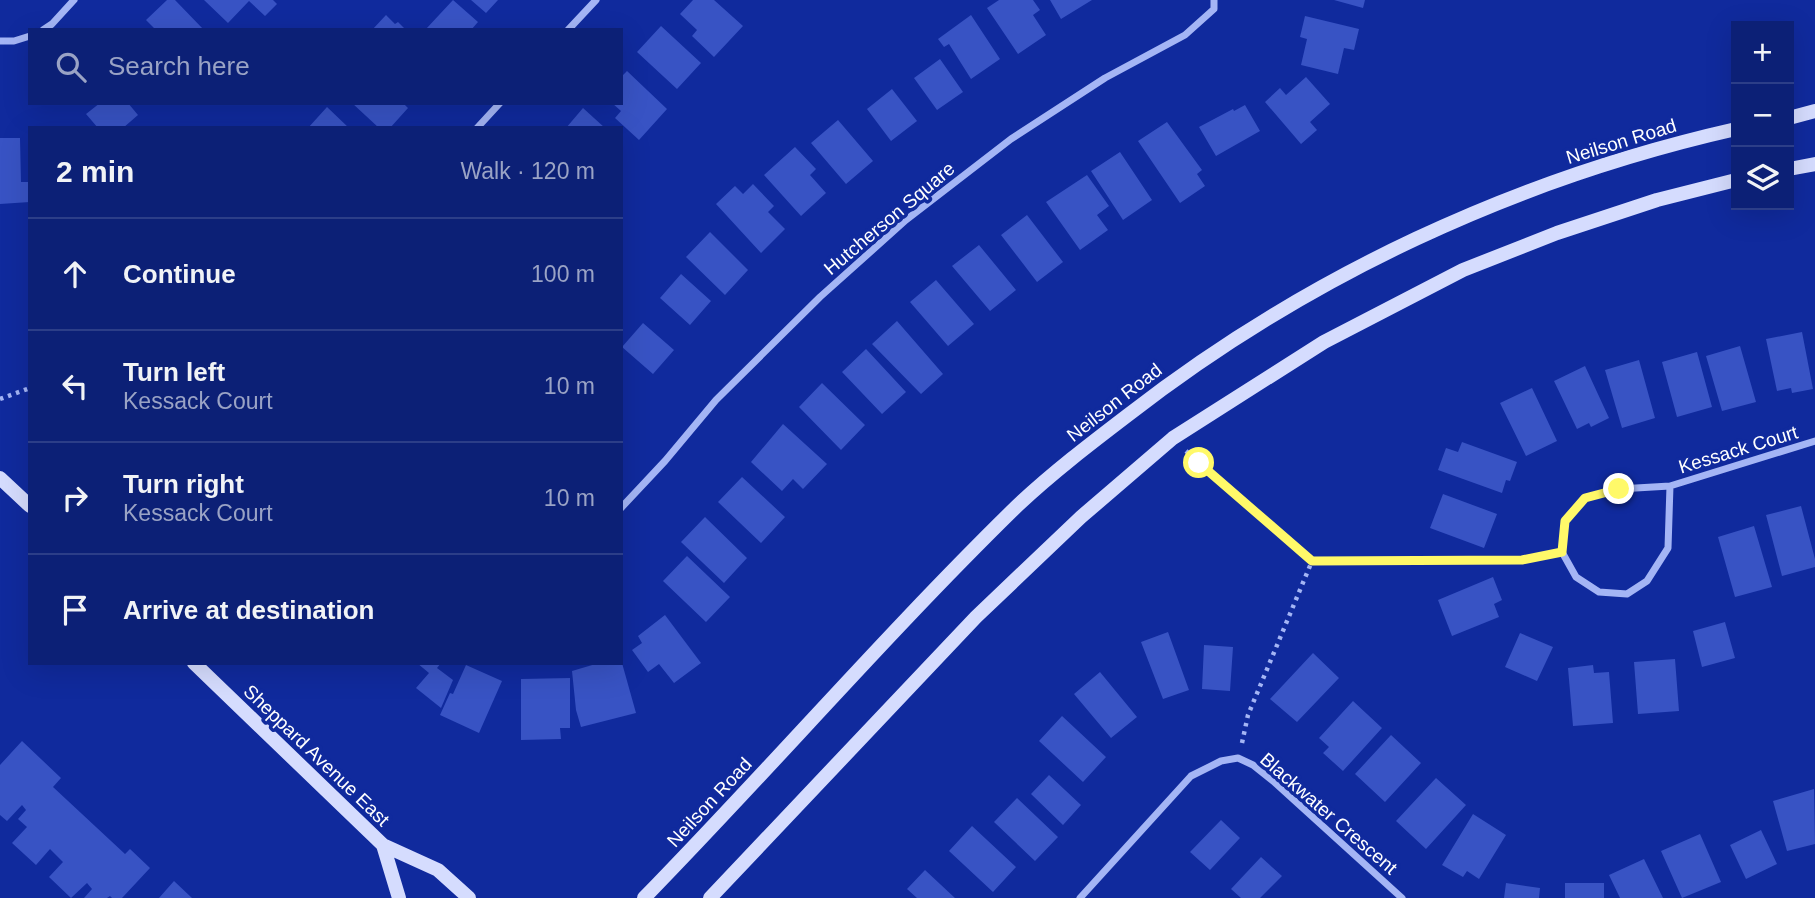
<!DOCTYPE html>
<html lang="en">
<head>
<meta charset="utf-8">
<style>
	body { margin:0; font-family:Arial,sans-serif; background:#1a2d7e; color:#f1f3f6 }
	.controls { position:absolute; right:21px; top:21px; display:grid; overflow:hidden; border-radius:0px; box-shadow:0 7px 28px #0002 }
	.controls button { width:63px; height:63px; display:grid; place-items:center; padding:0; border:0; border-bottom:2px solid #2c3e88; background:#0c2076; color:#f1f3f6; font:35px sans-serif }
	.stop { position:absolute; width:21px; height:21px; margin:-16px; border:5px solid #fff969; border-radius:50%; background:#fff }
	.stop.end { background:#fff969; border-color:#fff; box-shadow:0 2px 7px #0008 }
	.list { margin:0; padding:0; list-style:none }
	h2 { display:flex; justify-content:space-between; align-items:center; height:91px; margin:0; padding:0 28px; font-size:30px }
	h2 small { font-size:23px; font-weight:400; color:#9aa3c5 }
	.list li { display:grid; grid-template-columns:46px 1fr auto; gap:21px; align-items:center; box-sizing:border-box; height:112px; padding:0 28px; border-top:2px solid #2c3e88 }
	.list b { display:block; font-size:26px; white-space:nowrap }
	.list p { margin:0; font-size:23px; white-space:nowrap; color:#9aa3c5 }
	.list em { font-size:23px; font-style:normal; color:#9aa3c5 }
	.icon { flex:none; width:38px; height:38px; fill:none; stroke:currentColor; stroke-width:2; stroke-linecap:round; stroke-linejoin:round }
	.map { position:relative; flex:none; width:1815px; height:898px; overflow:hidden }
	.search { position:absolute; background:#0c2076; box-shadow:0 7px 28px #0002; left:28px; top:28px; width:595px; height:77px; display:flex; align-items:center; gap:18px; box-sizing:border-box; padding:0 24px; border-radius:0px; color:#9aa3c5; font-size:26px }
	.panel { position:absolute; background:#0c2076; box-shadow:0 7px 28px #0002; left:28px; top:126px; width:595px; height:539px; border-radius:0px }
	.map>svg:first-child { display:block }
</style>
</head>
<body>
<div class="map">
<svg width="1815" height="898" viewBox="0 0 1815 898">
	<rect width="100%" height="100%" fill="#102a9d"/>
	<!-- building -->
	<path fill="#3853c4" d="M167,0h8l29,30h-48l-10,-10z
		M204,0h69l4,4 -12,12 -16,-15 -21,22z
		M453,0l25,22 -7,8h-44l-1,-1z
		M471,0h27l-12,13z
		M693,0h21l29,26 -29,31 -22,-21 5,-6 -17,-16z
		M999,0h34l7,10 -7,5 13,20 -28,19 -31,-46z
		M1050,0h42l-31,19z
		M1334,0h31l-2,8z
		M386,15l9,9 3,-2 8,8h-34z
		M971,15l29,44 -29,20 -22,-35 -5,3 -6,-8z
		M1305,16l54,13 -5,21 -10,-2 -6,26 -37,-9 6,-26 -7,-2z
		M661,26l40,37 -24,26 -40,-37z
		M940,59l23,33 -26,18 -23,-32z
		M627,71l40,38 -28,31 -24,-22 6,-7 -9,-8h9v-26z
		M1306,77l24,27 -20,18 7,8 -16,14 -36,-42 15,-14 6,7z
		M892,89l25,32 -26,20 -24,-32z
		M100,103h28l10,12 -15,13h-25l-12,-14z
		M352,103h51l5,5 -18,20h-11z
		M1245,105l15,26 -44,25 -17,-29 34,-18 1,2z
		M327,107l22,21h-41z
		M583,108l22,20h-39z
		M838,120l35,41 -27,23 -35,-41z
		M1167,122l35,48 -5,4 8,12 -25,17 -42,-62z
		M0,138h20l1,44h9v20l-30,2z
		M795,147l21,22 -6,6 16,18 -25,23 -37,-41z
		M1120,152l32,48 -29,20 -32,-49z
		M1087,175l22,31 -12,9 11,15 -28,20 -34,-48z
		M753,184l21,22 -6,6 17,17 -24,24 -45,-49 19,-18 8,8z
		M1027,215l36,47 -26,20 -36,-47z
		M710,232l38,38 -23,25 -39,-38z
		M979,245l37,45 -26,21 -38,-45z
		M681,274l30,27 -21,24 -30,-27z
		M936,280l38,44 -26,22 -38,-44z
		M897,321l46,53 -22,20 -49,-50z
		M643,323l31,27 -21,24 -31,-27z
		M1802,332l11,57 -21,4 -1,-5 -14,3 -11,-52z
		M1740,346l16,56 -34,9 -16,-55z
		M866,349l40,43 -24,22 -40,-42z
		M1697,352l15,55 -35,10 -15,-55z
		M1639,360l16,58 -33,10 -17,-58z
		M1585,366l24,52 -18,9 -2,-4 -12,6 -23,-48z
		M822,383l43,42 -24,25 -42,-43z
		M1532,388l25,53 -31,15 -26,-53z
		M783,424l44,40 -24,25 -10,-10 -11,12 -31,-29z
		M1462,442l55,20 -7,19 -4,-1 -4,13 -64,-23 8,-22 12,4z
		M742,477l43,40 -24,26 -43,-41z
		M1443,494l54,20 -13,34 -54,-20z
		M1801,506l14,53v8l-33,9 -16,-61z
		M705,517l42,41 -23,25 -43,-41z
		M1754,526l18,61 -37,10 -17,-60z
		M687,556l43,41 -24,25 -43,-41z
		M1493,577l9,23 -8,4 5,13 -47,19 -14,-36z
		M665,615l36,48 -27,20 -15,-19 -11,8 -16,-22 10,-7 -4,-7z
		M1725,622l10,36 -33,9 -9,-36z
		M1168,632l21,58 -26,9 -22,-57z
		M1520,633l33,14 -16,34 -32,-14z
		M1204,645l29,2 -3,44 -28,-2z
		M1313,653l26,25 -42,44 -27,-23z
		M1675,659l4,52 -41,3 -4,-52z
		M417,663h24l-4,5 16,12 -12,28 -25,-20 13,-15z
		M599,663h23l14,50 -55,14 -5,-17 -4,-39z
		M466,665l36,16 -23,52 -39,-18 10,-22 3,1z
		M1593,665l1,8 15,-1 4,51 -40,3 -5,-58z
		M1100,672l37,45 -26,21 -37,-44z
		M570,678v50h-10l1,11 -40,1v-61z
		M1353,701l29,27 -39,43 -20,-18 6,-6 -10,-9z
		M1062,716l44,41 -23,25 -44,-41z
		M1391,735l30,28 -36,39 -30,-28z
		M22,741l39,37 -8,9 72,67 5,-5 20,19 -28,30h-10l-2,-2 -3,2h-23l8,-9 -5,-6 -16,15 -22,-21 14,-15 -13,-13 -14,16 -24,-22 15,-16 -9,-8 8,-9 -4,-5 -15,16 -7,-6v-50z
		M1049,775l32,30 -18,20 -32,-31z
		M1436,778l30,27 -40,44 -30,-28z
		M1814,789l1,55 -28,7 -14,-50z
		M1017,798l41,39 -23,24 -41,-39z
		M1473,814l33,21 -27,44 -12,-8 -4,6 -21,-12z
		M1221,820l19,18 -30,32 -20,-18z
		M972,826l44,41 -23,25 -44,-41z
		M1761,830l16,34 -31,15 -16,-34z
		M1700,834l21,48 -39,16 -21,-47z
		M1261,857l21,19 -22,22h-19l-10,-9z
		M1644,859l19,39h-43l-11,-23z
		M925,870l30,28h-38l-10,-9z
		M174,881l18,17h-33z
		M1506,883l34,5 -1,10h-35z
		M1565,883h39v15h-39z"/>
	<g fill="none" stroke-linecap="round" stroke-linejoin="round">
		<!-- path -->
		<path stroke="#a4b5f5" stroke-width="4.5" stroke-dasharray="3.5 5" stroke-linecap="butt" d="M0,399l30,-11
			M1186,451l126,110 210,-1 26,-5
			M1242,743l6,-28 64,-154"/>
		<!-- street -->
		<path stroke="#a4b5f5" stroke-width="7" d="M43,30l9,-6 22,-24
			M568,30l28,-30
			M0,41h14l16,-5
			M477,128l23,-25
			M1670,486l-2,62 -21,33 -20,13 -28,-2 -23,-15 -14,-25 3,-31 20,-23 34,-9 51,-3 145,-45
			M621,508l44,-47 51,-61 104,-103 86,-77 105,-81 94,-61 80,-43 29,-26v-9
			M1080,898l111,-122 30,-15 17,-3 15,7 20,16 129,117"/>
		<!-- secondary -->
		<path stroke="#d5dcfe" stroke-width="14" d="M1789,118l26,-7
			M1789,169l26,-5
			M0,478l30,28
			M194,663l189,182 55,25 31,28
			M383,845l16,53
			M644,898c126,-129 244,-266 373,-392 35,-33 73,-62 111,-91 179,-139 387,-236 608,-286
			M710,898l266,-281 105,-100 92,-79 151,-96 139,-72 94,-37 100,-33 79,-20"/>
	</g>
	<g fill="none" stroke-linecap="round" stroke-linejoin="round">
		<!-- route -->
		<path stroke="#fff969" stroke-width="9" d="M1199,463l113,98 210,-1 40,-8 3,-31 20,-23 34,-9"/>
	</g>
	<g text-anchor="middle" stroke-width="7" stroke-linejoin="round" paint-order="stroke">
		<!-- street labels -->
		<g font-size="19" fill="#fff" stroke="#102a9d">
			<text transform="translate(1621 141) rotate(-17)" y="7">Neilson Road</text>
			<text transform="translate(889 218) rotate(-40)" y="7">Hutcherson Square</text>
			<text transform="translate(1114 402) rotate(-38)" y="7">Neilson Road</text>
			<text transform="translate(1738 449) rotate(-17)" y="7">Kessack Court</text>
			<text transform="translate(317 755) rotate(44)" y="7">Sheppard Avenue East</text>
			<text transform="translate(709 802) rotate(-47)" y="7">Neilson Road</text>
			<text transform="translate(1329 813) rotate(41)" y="7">Blackwater Crescent</text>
		</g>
	</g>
</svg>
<div class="controls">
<button>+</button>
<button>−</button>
<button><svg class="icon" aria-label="layers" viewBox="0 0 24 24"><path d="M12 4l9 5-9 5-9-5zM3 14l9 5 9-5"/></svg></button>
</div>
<div class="stop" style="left:1199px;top:463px"></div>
<div class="stop end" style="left:1619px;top:489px"></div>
<div class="search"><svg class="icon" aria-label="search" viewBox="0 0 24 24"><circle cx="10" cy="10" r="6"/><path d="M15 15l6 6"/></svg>Search here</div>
<section class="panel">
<h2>2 min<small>Walk · 120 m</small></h2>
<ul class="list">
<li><svg class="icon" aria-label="ahead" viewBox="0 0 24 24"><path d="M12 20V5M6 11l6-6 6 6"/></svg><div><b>Continue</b></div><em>100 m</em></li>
<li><svg class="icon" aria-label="left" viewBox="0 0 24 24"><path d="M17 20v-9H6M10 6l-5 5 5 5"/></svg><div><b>Turn left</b><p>Kessack Court</p></div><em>10 m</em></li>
<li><svg class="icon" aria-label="right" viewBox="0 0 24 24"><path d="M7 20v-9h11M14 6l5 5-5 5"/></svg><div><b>Turn right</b><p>Kessack Court</p></div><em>10 m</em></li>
<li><svg class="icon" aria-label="arrive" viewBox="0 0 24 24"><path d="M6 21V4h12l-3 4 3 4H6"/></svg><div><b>Arrive at destination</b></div></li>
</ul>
</section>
</div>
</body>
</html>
